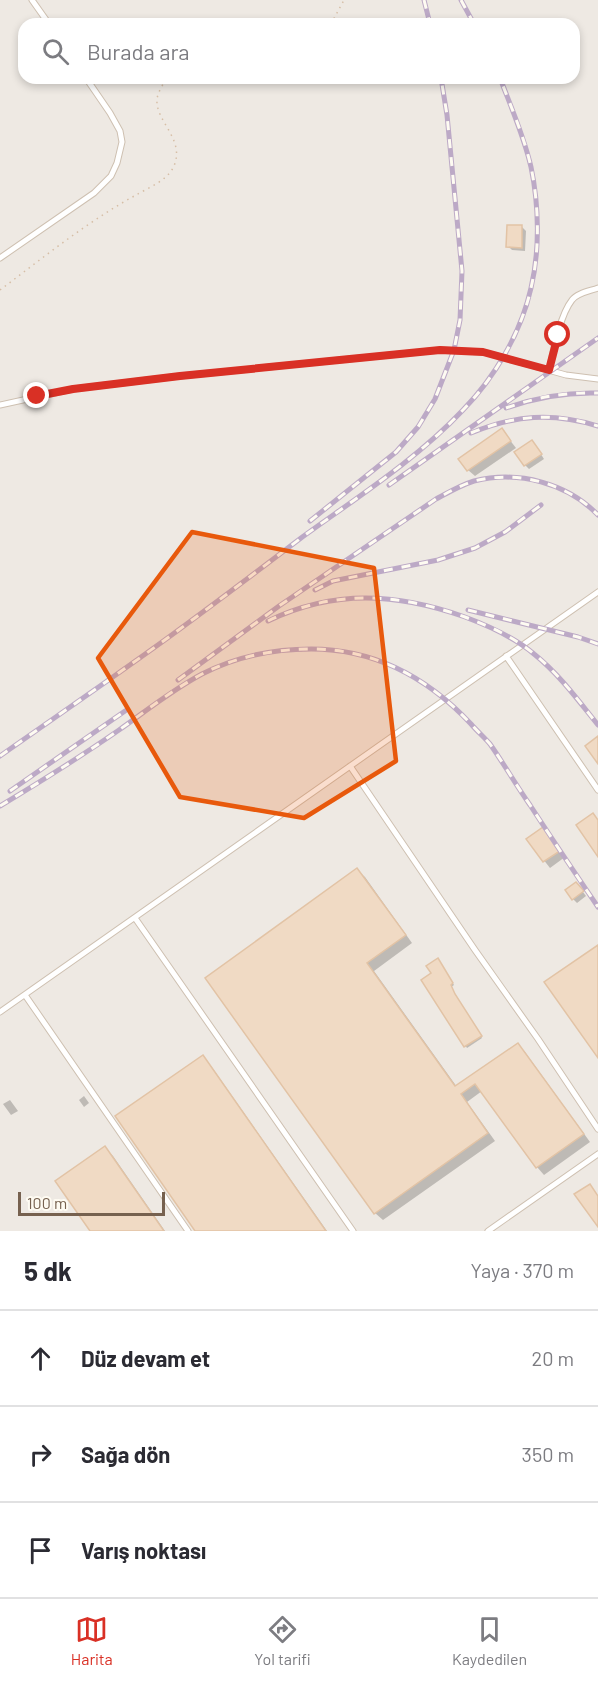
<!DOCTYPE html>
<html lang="tr">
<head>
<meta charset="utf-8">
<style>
	body { margin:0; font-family:Barlow,sans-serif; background:#f7f7f7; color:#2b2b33 }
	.scale { position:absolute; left:18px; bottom:15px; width:147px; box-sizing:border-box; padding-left:6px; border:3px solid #76614f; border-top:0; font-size:16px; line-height:21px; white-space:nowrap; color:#76614f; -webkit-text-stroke:4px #fefbf2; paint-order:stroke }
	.stop { position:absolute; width:18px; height:18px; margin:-14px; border:4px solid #d93025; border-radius:50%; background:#fff }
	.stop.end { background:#d93025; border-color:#fff; box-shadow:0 2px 6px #0008 }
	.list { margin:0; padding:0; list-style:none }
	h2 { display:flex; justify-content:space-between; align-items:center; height:78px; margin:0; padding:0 24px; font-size:26px }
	h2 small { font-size:20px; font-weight:400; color:#7c7c81 }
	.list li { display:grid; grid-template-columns:39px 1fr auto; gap:18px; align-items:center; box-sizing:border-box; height:96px; padding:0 24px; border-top:2px solid #e1e1e2 }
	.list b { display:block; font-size:22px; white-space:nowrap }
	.list em { font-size:20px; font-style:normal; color:#7c7c81 }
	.icon { flex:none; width:33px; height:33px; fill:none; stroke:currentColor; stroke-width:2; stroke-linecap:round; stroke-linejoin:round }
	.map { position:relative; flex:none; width:598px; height:1231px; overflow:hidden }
	.search { position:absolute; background:#fff; box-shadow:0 3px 9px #0003; left:18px; right:18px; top:18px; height:66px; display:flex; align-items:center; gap:15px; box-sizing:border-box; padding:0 21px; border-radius:18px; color:#7c7c81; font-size:22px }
	.sheet { height:366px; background:#fff }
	nav { display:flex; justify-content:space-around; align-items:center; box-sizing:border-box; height:84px; border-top:2px solid #e1e1e2; background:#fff; font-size:16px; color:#7c7c81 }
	nav a { display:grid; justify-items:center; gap:3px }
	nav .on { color:#d93025 }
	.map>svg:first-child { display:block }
</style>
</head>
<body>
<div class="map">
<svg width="598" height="1231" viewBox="0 0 598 1231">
	<rect width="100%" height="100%" fill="#fcf7eb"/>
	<!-- industrial -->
	<path fill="#eee9e3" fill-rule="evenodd" d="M0,0h598v1231h-598zM24,24h550v54h-550z"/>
	<!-- shadow -->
	<path fill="#0003" d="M522,227l4,4 -1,20 -13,-1 -4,-4z
		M502,430l14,18 -41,28 -7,-6z
		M535,445l9,14 -15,10 -4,-4z
		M549,835l16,22 -15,11 -22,-28z
		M357,870l8,7 47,66 -38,28 83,116 61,-42 7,7 65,90 -46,33 -7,-8 -55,-76 -15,11 28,39 -112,79 -8,-7z
		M580,888l6,8 -9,7 -4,-4z
		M439,962l15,23 -3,2 31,51 -15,10 -44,-68 10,-6z
		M203,1057l8,9 116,165h-130l-80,-114z
		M84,1096l5,7 -5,4 -5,-7z
		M10,1100l8,11 -7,4 -8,-11z
		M105,1148l8,8 52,75h-73l-35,-50z"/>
	<!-- building -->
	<path fill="#f0dac4" stroke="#e2c3a5" stroke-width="1.5" d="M507,225h15v23l-16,-1z
		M502,428l9,13 -44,30 -9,-12z
		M532,440l10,14 -18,12 -10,-14z
		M598,736v28l-13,-18z
		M593,813l5,7v37l-22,-32z
		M543,827l17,24 -17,11 -17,-23z
		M357,868l49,67 -39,28 88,123 63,-43 66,91 -48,34 -61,-84 -14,10 27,39 -114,81 -169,-236z
		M576,882l8,9 -12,9 -7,-10z
		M598,945v113l-54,-76z
		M438,958l15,25 -2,2 4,9 27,42 -18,11 -43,-67 10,-7 -5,-7z
		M203,1055l123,176h-131l-80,-115z
		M105,1146l59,85h-74l-35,-50z
		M590,1184l8,12v31l-24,-33z"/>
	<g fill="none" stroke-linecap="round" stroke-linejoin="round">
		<!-- service casing -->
		<g stroke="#cec0b1" stroke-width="7">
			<path id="service" d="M32,0l17,24
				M0,258l94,-65 17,-17 6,-13 5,-21 -2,-11 -10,-18 -24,-35
				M549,370c4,-18 11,-55 23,-70 5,-7 18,-9 26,-12
				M0,405l73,-16 107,-13 260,-26 43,2 83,23 32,4
				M506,656l92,134
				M350,766l125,184 63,89 60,90
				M135,918l218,313
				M25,995l163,236
				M0,1012l598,-420
				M488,1231l110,-77"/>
		</g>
		<!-- path -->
		<path stroke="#d6bea6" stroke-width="1.5" stroke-dasharray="1.5 4.5" stroke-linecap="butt" d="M331,24l13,-24
			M0,290c44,-33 87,-68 136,-95 12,-7 30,-14 37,-27 14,-28 -18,-46 -16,-69 1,-7 6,-15 10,-21"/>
		<!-- service -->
		<use href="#service" stroke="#fff" stroke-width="5"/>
		<!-- rail casing -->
		<g stroke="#bca9c6" stroke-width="5">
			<path id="rail" d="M424,0l6,24
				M461,0l13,24
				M506,408c31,-11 59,-16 92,-15
				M471,433c44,-18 81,-21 127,-7
				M389,485l209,-147
				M310,521l86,-69 22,-25 17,-28 19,-49 6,-30 2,-49 -15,-156 -6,-37
				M315,590l18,-9 105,-21 37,-12 30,-16 36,-27
				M468,610l110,27 20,7
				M268,621c66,-32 129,-28 197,-4 24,9 49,20 69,37 25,20 44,46 64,71
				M178,680l101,-74 157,-107c13,-7 25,-14 38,-18 44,-11 93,2 124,34
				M0,756c54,-38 108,-75 162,-114 47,-34 93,-69 139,-104 55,-40 115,-78 162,-128 32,-33 58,-77 68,-122 9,-38 8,-83 0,-121 -7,-31 -20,-60 -31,-89
				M10,791l115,-80
				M0,806c40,-24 80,-49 119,-76 27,-19 53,-40 83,-56 33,-17 72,-25 109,-25 64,0 117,29 160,75 6,7 13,13 19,20 14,20 26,41 40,61 22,34 45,68 68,102"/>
		</g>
		<!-- rail -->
		<use href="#rail" stroke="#fefbf2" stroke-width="3" stroke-dasharray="9" stroke-linecap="butt"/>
	</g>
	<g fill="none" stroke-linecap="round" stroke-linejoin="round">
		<!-- route -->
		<path stroke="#d93025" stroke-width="8" d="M37,396l36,-7 107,-13 260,-26 43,2 66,18 9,-35"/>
	</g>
	<!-- marked area -->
	<path fill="#e8590c" fill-opacity="0.2" stroke="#e8590c" stroke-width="4.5" stroke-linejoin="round" d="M192,532l182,36 22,193 -92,57 -124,-21 -82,-139z"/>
</svg>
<div class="scale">100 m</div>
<div class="stop" style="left:558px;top:335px"></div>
<div class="stop end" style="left:37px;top:396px"></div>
<div class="search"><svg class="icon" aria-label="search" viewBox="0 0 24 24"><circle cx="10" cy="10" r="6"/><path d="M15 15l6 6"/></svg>Burada ara</div>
</div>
<section class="sheet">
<h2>5 dk<small>Yaya · 370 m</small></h2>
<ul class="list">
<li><svg class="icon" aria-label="ahead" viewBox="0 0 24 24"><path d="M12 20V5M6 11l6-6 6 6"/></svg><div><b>Düz devam et</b></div><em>20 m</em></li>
<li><svg class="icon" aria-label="right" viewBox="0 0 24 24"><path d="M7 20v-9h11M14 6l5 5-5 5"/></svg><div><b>Sağa dön</b></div><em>350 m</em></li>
<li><svg class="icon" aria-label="arrive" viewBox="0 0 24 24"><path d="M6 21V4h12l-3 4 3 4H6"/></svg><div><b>Varış noktası</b></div></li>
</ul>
</section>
<nav>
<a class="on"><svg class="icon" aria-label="map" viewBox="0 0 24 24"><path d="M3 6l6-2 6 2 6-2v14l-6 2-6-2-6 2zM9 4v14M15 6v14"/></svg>Harita</a>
<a><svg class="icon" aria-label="directions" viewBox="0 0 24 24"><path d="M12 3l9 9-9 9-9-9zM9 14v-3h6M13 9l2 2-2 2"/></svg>Yol tarifi</a>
<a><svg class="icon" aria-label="saved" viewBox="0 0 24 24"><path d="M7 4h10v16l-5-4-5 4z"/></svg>Kaydedilen</a>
</nav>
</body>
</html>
